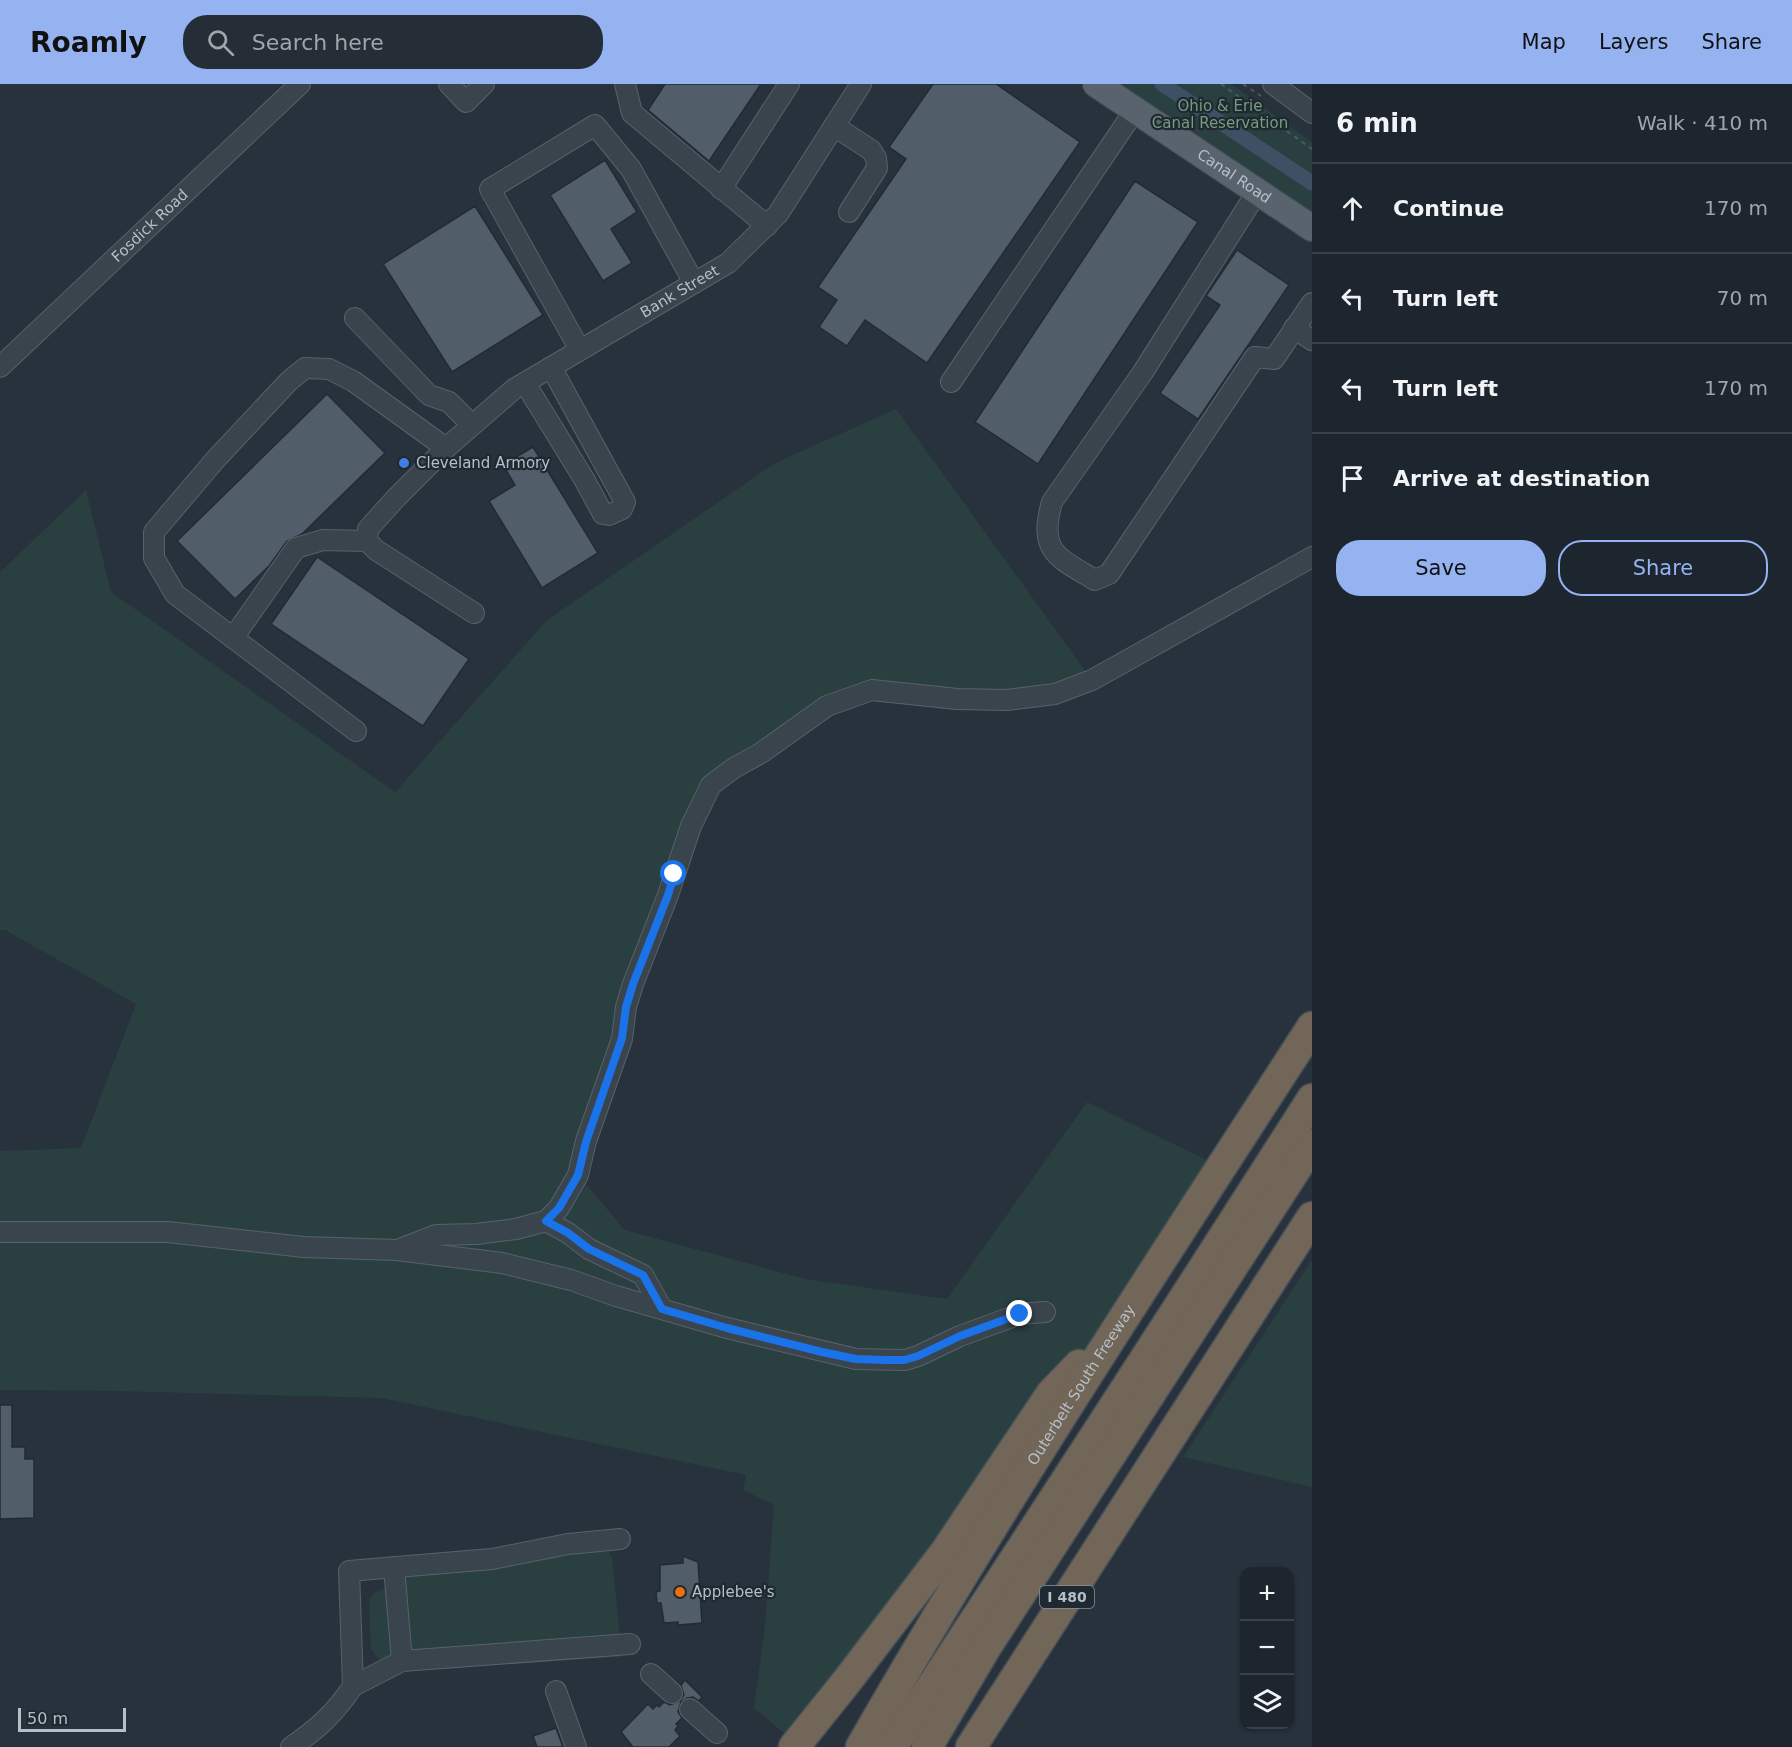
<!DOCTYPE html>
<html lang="en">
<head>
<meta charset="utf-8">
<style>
	body { margin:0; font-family:"DejaVu Sans",sans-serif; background:#252e36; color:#f1f3f6 }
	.controls { position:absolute; right:18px; bottom:18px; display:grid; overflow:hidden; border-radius:12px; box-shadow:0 2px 4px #0004 }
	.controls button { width:54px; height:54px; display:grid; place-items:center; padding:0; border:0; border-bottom:2px solid #3b434a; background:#1d262e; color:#f1f3f6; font:30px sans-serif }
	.scale { position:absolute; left:18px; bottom:15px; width:108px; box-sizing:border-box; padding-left:6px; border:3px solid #b6bfc8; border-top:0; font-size:16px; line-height:21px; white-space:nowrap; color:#b6bfc8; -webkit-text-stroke:4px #1f2932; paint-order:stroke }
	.stop { position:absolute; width:18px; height:18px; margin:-14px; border:4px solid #1a73e8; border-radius:50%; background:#fff }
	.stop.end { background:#1a73e8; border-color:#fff; box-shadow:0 2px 6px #0008 }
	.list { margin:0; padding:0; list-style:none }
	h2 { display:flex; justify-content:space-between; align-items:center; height:78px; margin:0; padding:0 24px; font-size:26px }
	h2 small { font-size:20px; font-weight:400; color:#a0a5aa }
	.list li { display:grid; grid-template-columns:39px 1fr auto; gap:18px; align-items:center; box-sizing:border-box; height:90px; padding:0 24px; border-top:2px solid #3b434a }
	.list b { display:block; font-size:22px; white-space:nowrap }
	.list em { font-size:20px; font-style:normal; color:#a0a5aa }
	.actions { display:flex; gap:12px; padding:18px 24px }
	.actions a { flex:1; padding:14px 0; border:2px solid #95b2f1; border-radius:24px; text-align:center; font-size:21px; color:#95b2f1 }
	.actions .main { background:#95b2f1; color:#111 }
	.icon { flex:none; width:33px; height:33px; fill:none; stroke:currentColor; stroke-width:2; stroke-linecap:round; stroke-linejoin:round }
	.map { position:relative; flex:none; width:1312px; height:1663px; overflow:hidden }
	header { display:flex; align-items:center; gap:36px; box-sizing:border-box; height:84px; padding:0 30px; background:#95b2f1; color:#111 }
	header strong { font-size:28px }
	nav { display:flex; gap:33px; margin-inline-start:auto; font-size:21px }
	.search { width:420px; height:54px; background:#252e36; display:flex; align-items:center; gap:15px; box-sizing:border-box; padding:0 21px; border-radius:24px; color:#a0a5aa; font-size:22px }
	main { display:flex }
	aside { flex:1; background:#1d262e }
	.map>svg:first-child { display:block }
</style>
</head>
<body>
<header>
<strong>Roamly</strong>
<div class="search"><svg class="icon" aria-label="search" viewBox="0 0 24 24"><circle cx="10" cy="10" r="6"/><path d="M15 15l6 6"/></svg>Search here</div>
<nav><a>Map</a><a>Layers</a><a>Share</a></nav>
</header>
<main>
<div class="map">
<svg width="1312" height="1663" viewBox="0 0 1312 1663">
	<rect width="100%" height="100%" fill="#27323d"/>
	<!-- green -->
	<path fill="#2a3f3f" d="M1121,0h110l81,58v74z
		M896,325l196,271 -37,14 -183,-4 -161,94 -133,391 47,55 180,49 142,20 140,-197 134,65 -424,577 -43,-36 11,-82 9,-121 -31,-15 3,-15 -364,-77 -268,-7 -114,-1v-239l81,-3 55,-144 -131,-74h-5v-358l86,-82 25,102 284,200 151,-171 229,-158z
		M1312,1176v227l-129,-30z
		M603,1466l6,2 3,5 10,100 -214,13 -12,1 -6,9 -5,-12 -14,-19 -2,-49 5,-7 40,-19 91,-6 11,-6z"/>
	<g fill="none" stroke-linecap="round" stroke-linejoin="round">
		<!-- canal -->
		<path stroke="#3e5164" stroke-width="15" d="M1162,0l150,99"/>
	</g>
	<!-- building -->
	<path fill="#525d6a" stroke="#212b34" stroke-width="1.5" d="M665,0h96l-52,77 -61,-51z
		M933,0h63l84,58 -153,221 -62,-43 -18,26 -28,-19 18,-27 -19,-13 88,-128 -17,-12z
		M605,76l32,52 -26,17 21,34 -29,18 -53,-86z
		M1135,97l63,41 -160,242 -63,-42z
		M475,122l68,109 -91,57 -69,-108z
		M1237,166l52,35 -91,134 -38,-26 60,-88 -14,-9z
		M327,310l58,59 -83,81 -15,7 -18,25 -34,33 -58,-58z
		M533,363l65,106 -56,35 -53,-87 26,-16 -12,-20z
		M317,473l152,102 -46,67 -152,-102z
		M0,1321h12v42h13v12h9v59l-34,1z
		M683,1472l15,6 4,61 -24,2v-3l-14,1 -3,-20h-4l-1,-11 4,-1v-26l23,-2z
		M685,1596l17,17 -3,4 -6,-4 -6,1 -6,4 -3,10 4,6 -6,6 2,2 -3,4 5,6 -11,11h-36l-12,-15 27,-28 5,5 4,-4 2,2 5,-5 6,3 10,-4 4,-6 -3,-10z
		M556,1644l7,19h-26l-4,-11z"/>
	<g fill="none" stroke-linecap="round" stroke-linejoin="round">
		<!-- minor casing -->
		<g stroke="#58626b" stroke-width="22">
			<g id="minor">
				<path d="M449,0l17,18 18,-18"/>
				<path d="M625,0l7,29 135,113"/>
				<path d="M1273,0l39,29"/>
				<path d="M834,42l37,24 5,8 1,10 -28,44"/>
				<path d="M721,105l68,-105"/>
				<path d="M1257,108l-114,180 -91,130c-14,50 5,55 43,78l14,-6 146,-217 19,2 38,-56"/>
				<path d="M355,234l74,77 20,7 23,23"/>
				<path d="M1294,244l18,12"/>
				<path d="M580,266l-90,-161 105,-64 36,44 63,114"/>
				<path id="s1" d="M0,283l300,-283"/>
				<path d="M951,298l184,-272"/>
				<path d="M525,299l59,96 19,35 6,1 13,-6 3,-7 -74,-135"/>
				<path id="s2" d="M474,529l-98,-63 -9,-9 1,-12 28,-31 50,-50 68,-59 214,-126 50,-49 83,-130"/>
				<path d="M233,554l63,-90 27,-8 44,1"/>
				<path d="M356,647l-181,-137 -21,-36v-26l61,-72 74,-79 16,-13 24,1 24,12 93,67"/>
				<path d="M546,1137l13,-13 19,-33 8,-34 36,-102 4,-32 7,-23 35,-89 23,-69 20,-41 23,-17 27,-15 66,-47 45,-16 85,9 50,1 48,-6 37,-14 220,-123"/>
				<path d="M0,1148h168l136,15 93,3 105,13 69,17 45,16 111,32 129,31 49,1 13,-4 42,-20 60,-22 25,-2"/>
				<path d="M400,1165l36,-14 40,-1 40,-5 30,-8 22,12 21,16 54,26 19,34"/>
				<path d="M402,1577l228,-17"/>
				<path d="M651,1590l21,19"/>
				<path d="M353,1602l-4,-115 143,-12 76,-15 52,-5"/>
				<path d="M353,1602l49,-25 -8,-94"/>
				<path d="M556,1607l20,56"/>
				<path d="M690,1625l27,24"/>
				<path d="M291,1663c28,-19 44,-34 62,-61"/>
			</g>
		</g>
		<!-- major casing -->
		<g stroke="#434d56" stroke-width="28">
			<g id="major">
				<path id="s3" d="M1096,0l216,144"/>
			</g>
		</g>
		<!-- highway casing -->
		<g stroke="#454f58" stroke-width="33">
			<g id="highway">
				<path d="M794,1663l53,-66 99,-130 105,-157 28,-29"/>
				<path id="s4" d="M861,1663c141,-246 297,-482 451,-720"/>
				<path d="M892,1663c141,-215 282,-431 420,-648"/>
				<path d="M927,1663l59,-100 326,-503"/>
				<path d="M971,1663l341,-530"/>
			</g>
		</g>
		<!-- path -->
		<path stroke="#495c5d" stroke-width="2" stroke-dasharray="4.5 4.5" stroke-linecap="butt" d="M1221,0l91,65
			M1243,0l18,12"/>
		<!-- minor -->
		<use href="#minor" stroke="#3a444d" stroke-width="20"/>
		<!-- major -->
		<use href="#major" stroke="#59636d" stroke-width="26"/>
		<!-- highway -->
		<use href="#highway" stroke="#726658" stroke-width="30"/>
	</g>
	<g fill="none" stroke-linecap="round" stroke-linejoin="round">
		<!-- route -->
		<path stroke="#1a73e8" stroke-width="8" d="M674,790l-6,21 -35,89 -7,23 -4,31 -36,104 -8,33 -19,33 -13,13 22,12 21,16 54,26 19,34 65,19 95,24 34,7 29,1h19l14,-4 42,-20 60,-22"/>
	</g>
	<!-- markers -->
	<circle fill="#3f7fe0" stroke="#1f2932" stroke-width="2" cx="404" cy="379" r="6"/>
	<circle fill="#e8710a" stroke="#1f2932" stroke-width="2" cx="680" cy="1508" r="6"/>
	<g text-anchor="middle" stroke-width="4.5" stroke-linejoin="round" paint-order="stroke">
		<!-- shield labels -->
		<rect fill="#1f2932" stroke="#89929b" stroke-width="1.5" x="1040" y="1502" width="54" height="22" rx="4.5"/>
		<g font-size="14" font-weight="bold" fill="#b6bfc8">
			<text x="1067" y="1518">I 480</text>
		</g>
		<!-- park labels -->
		<g font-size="15" fill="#779c7c" stroke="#1f2932">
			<text x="1220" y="27">Ohio &amp; Erie<tspan x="1220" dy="17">Canal Reservation</tspan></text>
		</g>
		<!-- street labels -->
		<g font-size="15" fill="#b6bfc8" stroke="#1f2932">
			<text dy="5" stroke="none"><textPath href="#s3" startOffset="166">Canal Road</textPath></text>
			<text dy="5" stroke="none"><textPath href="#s1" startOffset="206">Fosdick Road</textPath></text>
			<text dy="5" stroke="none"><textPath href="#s2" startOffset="536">Bank Street</textPath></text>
			<text dy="5" stroke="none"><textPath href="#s4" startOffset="424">Outerbelt South Freeway</textPath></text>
		</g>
		<!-- poi labels -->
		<g font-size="15" fill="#b6bfc8" stroke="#1f2932" text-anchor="start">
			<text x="416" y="384">Cleveland Armory</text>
			<text x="692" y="1513">Applebee's</text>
		</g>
	</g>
</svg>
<div class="controls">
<button>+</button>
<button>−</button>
<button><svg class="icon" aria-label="layers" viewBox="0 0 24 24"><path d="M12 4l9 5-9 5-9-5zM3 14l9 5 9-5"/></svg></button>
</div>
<div class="scale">50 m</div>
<div class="stop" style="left:674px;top:790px"></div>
<div class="stop end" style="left:1020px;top:1230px"></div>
</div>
<aside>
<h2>6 min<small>Walk · 410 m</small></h2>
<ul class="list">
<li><svg class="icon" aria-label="ahead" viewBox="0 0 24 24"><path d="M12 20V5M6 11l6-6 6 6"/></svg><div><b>Continue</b></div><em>170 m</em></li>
<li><svg class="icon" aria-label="left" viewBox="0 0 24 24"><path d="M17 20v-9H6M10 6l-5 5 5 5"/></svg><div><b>Turn left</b></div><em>70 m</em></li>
<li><svg class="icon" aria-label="left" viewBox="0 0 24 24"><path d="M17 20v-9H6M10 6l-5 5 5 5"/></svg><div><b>Turn left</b></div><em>170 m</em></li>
<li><svg class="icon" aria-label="arrive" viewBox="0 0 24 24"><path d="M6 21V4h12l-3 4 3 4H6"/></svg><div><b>Arrive at destination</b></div></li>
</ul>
<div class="actions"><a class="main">Save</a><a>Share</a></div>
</aside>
</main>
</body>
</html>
